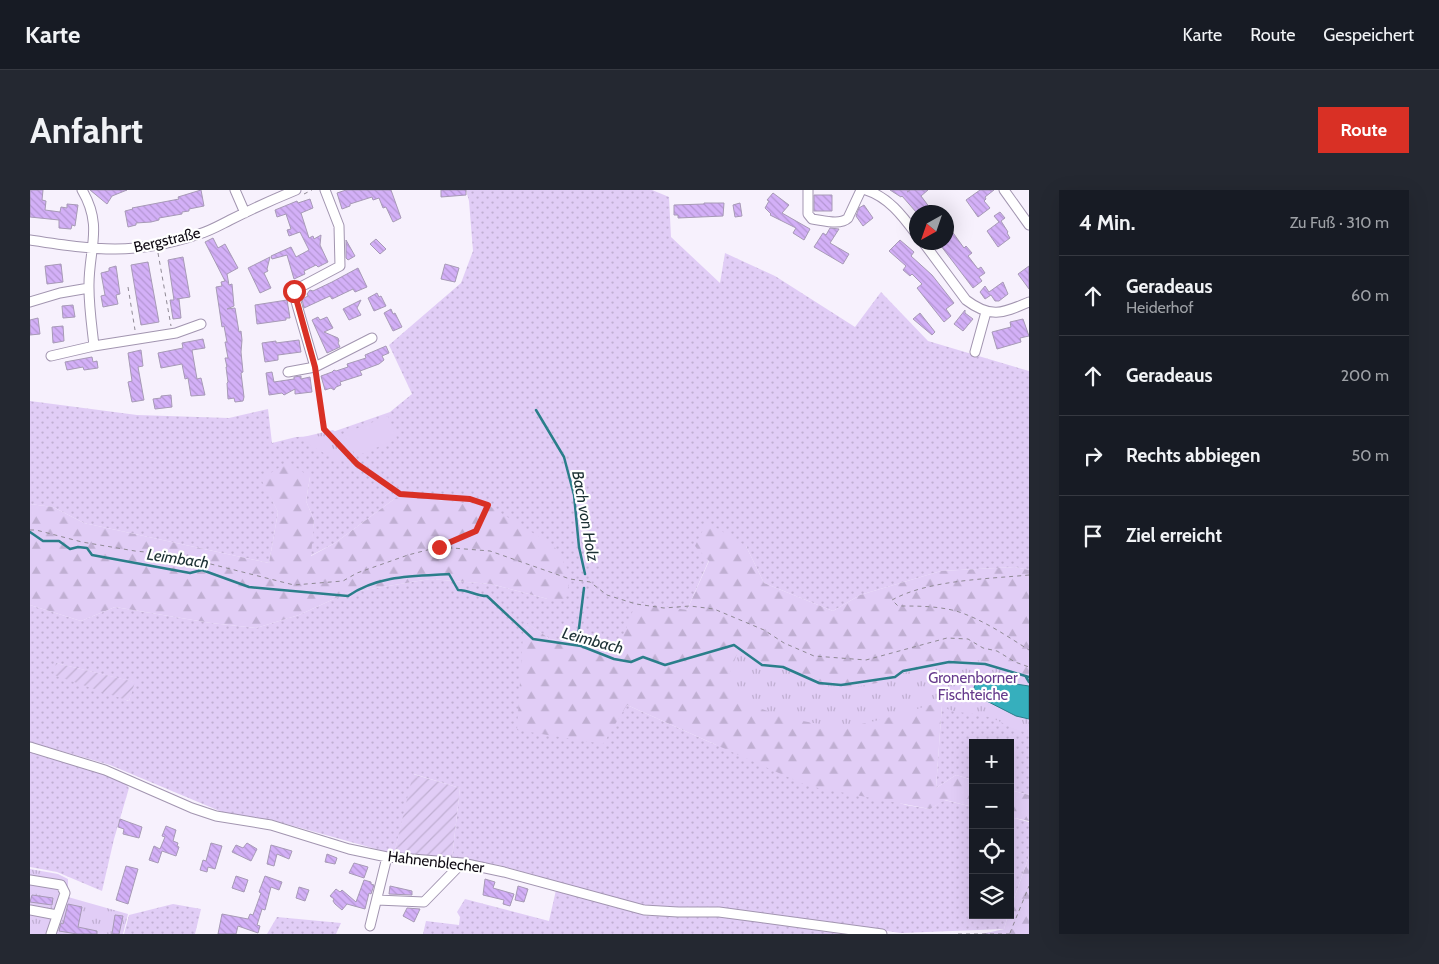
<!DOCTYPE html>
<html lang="de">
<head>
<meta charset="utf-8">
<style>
	body { margin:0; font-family:Cabin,sans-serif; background:#242831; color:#f1f3f6 }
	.controls { position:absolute; right:15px; bottom:15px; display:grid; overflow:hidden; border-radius:0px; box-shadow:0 5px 20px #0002 }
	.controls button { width:45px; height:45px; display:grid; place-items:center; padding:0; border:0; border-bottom:1px solid #363941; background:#171b24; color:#f1f3f6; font:25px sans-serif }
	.compass { position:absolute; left:879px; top:15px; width:45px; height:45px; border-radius:50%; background:#171b24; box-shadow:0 5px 20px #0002; rotate:220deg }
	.stop { position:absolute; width:15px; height:15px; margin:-11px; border:4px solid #d93025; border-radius:50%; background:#fff }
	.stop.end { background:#d93025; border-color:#fff; box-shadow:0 1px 5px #0008 }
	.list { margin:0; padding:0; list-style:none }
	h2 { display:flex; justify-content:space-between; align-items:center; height:65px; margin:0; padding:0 20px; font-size:21px }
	h2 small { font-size:16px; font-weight:400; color:#9ea1a6 }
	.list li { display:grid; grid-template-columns:32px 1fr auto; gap:15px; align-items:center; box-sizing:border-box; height:80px; padding:0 20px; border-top:1px solid #363941 }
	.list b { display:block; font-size:19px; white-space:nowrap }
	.list p { margin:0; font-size:16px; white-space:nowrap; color:#9ea1a6 }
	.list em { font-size:16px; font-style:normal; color:#9ea1a6 }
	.icon { flex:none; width:28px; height:28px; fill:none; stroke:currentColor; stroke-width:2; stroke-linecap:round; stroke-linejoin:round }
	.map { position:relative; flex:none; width:999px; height:744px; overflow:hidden; border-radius:0px }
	header { display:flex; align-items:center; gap:30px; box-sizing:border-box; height:70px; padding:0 25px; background:#171b24; border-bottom:1px solid #363941 }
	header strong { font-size:24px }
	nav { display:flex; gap:28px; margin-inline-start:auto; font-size:18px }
	.intro { display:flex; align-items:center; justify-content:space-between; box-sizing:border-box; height:120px; padding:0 30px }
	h1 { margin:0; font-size:35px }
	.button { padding:12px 22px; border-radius:0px; background:#d93025; color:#fff; font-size:18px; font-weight:700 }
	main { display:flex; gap:30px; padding:0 30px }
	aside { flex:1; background:#171b24; border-radius:0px; box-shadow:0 5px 20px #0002 }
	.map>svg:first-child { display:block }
</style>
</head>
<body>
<header>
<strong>Karte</strong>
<nav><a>Karte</a><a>Route</a><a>Gespeichert</a></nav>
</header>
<div class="intro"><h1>Anfahrt</h1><a class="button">Route</a></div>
<main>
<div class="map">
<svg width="999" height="744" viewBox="0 0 999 744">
	<defs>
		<pattern id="grass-dots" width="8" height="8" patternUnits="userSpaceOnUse" patternTransform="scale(1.25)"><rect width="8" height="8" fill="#e1cdf6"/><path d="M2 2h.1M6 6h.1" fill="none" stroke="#c0afd2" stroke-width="1.8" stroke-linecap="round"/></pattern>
		<pattern id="forest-firs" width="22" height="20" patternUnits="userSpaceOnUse" patternTransform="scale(1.25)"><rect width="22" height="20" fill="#e1cdf6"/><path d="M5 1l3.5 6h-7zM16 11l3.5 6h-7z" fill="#c0afd2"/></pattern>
		<pattern id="park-tufts" width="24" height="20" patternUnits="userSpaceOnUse" patternTransform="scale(1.25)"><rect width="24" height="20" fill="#e1cdf6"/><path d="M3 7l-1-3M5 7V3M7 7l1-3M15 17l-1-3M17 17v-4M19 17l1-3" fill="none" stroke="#c0afd2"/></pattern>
		<pattern id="garden-furrows" width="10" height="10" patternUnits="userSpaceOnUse" patternTransform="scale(1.25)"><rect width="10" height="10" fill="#e1cdf6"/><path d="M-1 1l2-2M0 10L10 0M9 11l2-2" fill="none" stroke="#c0afd2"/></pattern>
		<pattern id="building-back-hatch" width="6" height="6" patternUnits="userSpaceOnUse" patternTransform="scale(1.25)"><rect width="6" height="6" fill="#d3b0f7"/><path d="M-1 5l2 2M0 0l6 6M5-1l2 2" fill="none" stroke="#b496d3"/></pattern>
	</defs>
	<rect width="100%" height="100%" fill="#f7f1fd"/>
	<!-- grass -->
	<path fill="url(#grass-dots)" fill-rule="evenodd" d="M436,0h186l17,7 2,40 49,46 5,-30 50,23 80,51 26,-35 47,49 101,30v199l-14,-3 -74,4 -81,24 -27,16 -69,-28 -18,-37 -37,14 -22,50 -68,38 -42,-4 -27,-5 -22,-15 99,81 87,39 192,61 24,4 14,-9 29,7v108h35l-4,14 -103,4 -182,-25 -75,-1 -145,-42 -47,-7 8,-70 -46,-14 -20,80 -122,-34 -50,-8 -112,-47 -80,-23v-137l51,16 34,-14 96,16 45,5 43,-13 48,-22 83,-14 61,5 57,15 -104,-98 -43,-7 -66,49 -25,13 4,-36 -8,-19 4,-24 -48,2 16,33 -9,51 -185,-40 -31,-16 -23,-3v-103l107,14 92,3 39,-9 4,34 24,-6 25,-1 69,-24 22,-18 -23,-49 72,-62 12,-32 -4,-50zM26,473l78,19 -5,19h-1z
		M913,500l86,29v76l-19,-5v-47h-37v37l-17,-5 -20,13z
		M0,562l90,26 9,10 -15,51 -12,52 -45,-19 -27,-5z
		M980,627l19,5v34l-19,54z
		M526,700l91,26h74l121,18h-419l3,-13 33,4 1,-8 -3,-5 8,-13 84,22z
		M143,714l28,5 -6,25h-71l5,-19z
		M247,727l64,6 -5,11h-69z"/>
	<!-- forest -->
	<path fill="url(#forest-firs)" d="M258,272l22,15 -4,24 8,19 -3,36 24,-13 66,-49 43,7 44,4 66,41 17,29 -6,26 -17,-2 -57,-15 -61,-5 -83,14 -48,22 -43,13 -45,-5 -96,-16 -34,14 -51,-16v-101l23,3 31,16 185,40 9,-51 -17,-33z
		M677,332l39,24 18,37 69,28 27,-16 81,-24 74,-4 14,3v115l-86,5 -7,98 20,-13 17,5v27l-28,-7 -15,9 -122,-23 -181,-81 -24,39 -86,-14 6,-96 4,-11 23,16 27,5 42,4 17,-46 51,8 22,-49 -14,-15z
		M980,600l19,5v26l-19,-4z
		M999,666v78h-47l22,-5 4,-14h2v-5z"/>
	<!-- park -->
	<path fill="url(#park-tufts)" d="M303,240l15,13 7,13 -18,5 -38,-23z
		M709,458l22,15 27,5 32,17 35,2 33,-6 16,-8 32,-8 36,-6 31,7 26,10v57c-16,-3 -29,-13 -44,-17 -17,-4 -34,-2 -49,-13 -23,7 -46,15 -70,20 -6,1 -12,3 -18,3 -38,1 -93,-15 -124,-36z
		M0,679l28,5 10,5v18l60,17 -5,20h-93z"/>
	<!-- garden -->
	<path fill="url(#garden-furrows)" d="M26,473l79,19 -6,19 -75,-26z
		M383,584l47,14 -8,70 -58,-4z"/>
	<!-- pitch -->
	<path fill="#e1cdf6" d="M358,226l9,23 -40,17 -14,-22z"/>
	<!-- water -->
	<path fill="#36afbd" stroke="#2a7e8a" d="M946,488l53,8v33l-13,-3 -43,-22z"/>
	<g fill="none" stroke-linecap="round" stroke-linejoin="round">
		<!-- stream -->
		<path stroke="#2a7e8a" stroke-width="2.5" d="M506,220l28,47 10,38 5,52 6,27
			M0,342l13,9h16l11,8 8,-2 9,1 5,7 98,18 12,-3 47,17 99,9c30,-21 66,-20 101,-22l9,16c12,0 17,6 29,6l46,43 48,7 33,13 17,3 12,-5 22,8 69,-20 28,20 21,2 36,16 22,2 54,-8 8,-6 46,-9 36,2 44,13
			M547,454l7,-56
			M996,487l3,5"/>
	</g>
	<!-- building -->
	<path fill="url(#building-back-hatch)" stroke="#a79ab6" d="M0,0h13l-1,10 4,1 -1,9 15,2 1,-5 6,1v-4l11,1 -3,21 -3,-1 -1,4 -12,-1v-8l-29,-3z
		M60,0h37l-15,6 -5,8z
		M171,0l3,16 -15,3v2l-7,1v2l-23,4v2l-8,2 -15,1v2l-8,2 -3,-16 8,-2 -1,-1 47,-9 -1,-2z
		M316,0h45l10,28 -8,4 -7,-15 -3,1 -4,-10 -6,2 -1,-3 -22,7v2l-8,3 -5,-16z
		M411,0h25v5l-25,2z
		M860,0h20l-3,2 3,-2h18l-7,6 12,16h-17l-14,-16 -1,1z
		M950,0h14l-9,7 1,2 -2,2 6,7 -12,9 -12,-17z
		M743,3l16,12 -7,8 28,16 -6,11 -11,-7 3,-5 -26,-13 1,-1 -6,-6 4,-7 -2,-1z
		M784,5h18v16h-18z
		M280,9l3,9 -12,5 8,25 4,-2 1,3 7,-4 -1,10 8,17 -10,5 -2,-2 -12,6 1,3 -11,5 -7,-24 -15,4 -1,-3 20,-9 5,10 13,-7 -9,-18 -11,4 -2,-6 4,-1 -5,-15 -9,3 -2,-7 22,-9 1,2z
		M674,13h20l-1,13 -45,2v-3h-4v-10l30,-1z
		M710,13l2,13 -7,1 -2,-12z
		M834,15l9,13 -10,8 -7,-10 3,-8z
		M970,22l5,6 -4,3 7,11 -1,1 3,5 -12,9 -11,-16 12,-9 -5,-6z
		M916,33l18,25 2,-2 6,7 -4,3 10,13 3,-2 4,6 -6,4 3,4 -9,7 -32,-42 5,-4z
		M800,38l9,1 -9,14 19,11 -6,10 -29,-17 9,-14 3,2z
		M183,48l5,10 7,-4 13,24 -11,6 2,11 3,-1 2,22 -7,3 8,-1 4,24 2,-1 1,9 -1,12 2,20 -2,1 3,24 -1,4 -8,1 -1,-4 -6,1 -1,-16 1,-1 -2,-15h1l-2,-9h3l-3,-16h2l-3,-16 -2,1 -6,-40 6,-1 -1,-4 4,-1 -20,-39z
		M346,49l10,10 -6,5 -10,-10z
		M316,50l9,16 -7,4 -2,-2z
		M870,50l14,12 -3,4 21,19 22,28 -8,6 5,7 -7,6 -27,-34 5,-4 -10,-10 -2,2 -7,-6 3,-4 -17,-15z
		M153,67l7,40 -13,2h2l2,19 -8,1 -3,-19h4l-6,-40z
		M240,67l-3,12 1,2 -4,2 7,15 -11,5 -12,-25z
		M118,72l11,60 -18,3 -10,-60z
		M31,74l2,18 -16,2 -2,-18z
		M415,74l14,4 -4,14 -14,-3z
		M86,76l4,28 -4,1 2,9 -15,3 -2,-11 4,-1 -4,-22 8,-2v-3z
		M999,76v23l-11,-15z
		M328,78l9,19 -12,5 -2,-3 -21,10 -2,-3 -26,12 -2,-9 6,-3 -1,-2 3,-4 3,1 19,-9z
		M973,92l5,12 -9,7h-4l-4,-6 -6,4 -5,-7 5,-6 4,6z
		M347,103l2,4 2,-1 5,10 -12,5 -6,-13z
		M257,110l3,18h-4v2l-29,4 -2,-19z
		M331,110l-4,8 4,7 -12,5 -6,-11z
		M43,115l2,12 -12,1 -1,-12z
		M361,119l2,5 2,-1 7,14 -9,4 -9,-18z
		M935,120v3l8,6 -10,12 -9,-7z
		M890,123l15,19 -3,3 -19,-16z
		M288,127l2,3 7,-3 6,11 -9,4 14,6 1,3 -1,2 2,4 -13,6 -15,-33z
		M8,128l2,16 -10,1v-15z
		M993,129l6,17 -9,2 1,4 -24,7 -5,-17 19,-5 -1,-5z
		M33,136l1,15 -11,2 -1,-16z
		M173,149l2,9 -13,2 5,29 4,-1 4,17 -14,1 -3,-18 -3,1 -3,-15 -21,4 -3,-15 25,-5 -1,-5z
		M269,150l2,12 -23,3v5l-13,2 -3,-19 14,-2v2z
		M356,156l3,7 -7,3 2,4 -5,4 -19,7 2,4 -22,7 1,3 -5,2 -2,3 -3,-2 -6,2 -4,-14 11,-4 2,-2 2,1 12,-4 -1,-3 19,-6 -1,-3z
		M111,160l2,16 -5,1 6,33 -12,2 -4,-20 4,-1 -4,-28z
		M62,167l1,5 4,-1 1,7 -14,2 -1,-3 -16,3 -2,-8z
		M242,182l2,10 20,-3v-2l7,-1v3l9,-2 2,15 -17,2v-5l-11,6 -2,-2 -13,2 -3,-22z
		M141,205l1,12 -17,2 -2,-10 8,-1v-2z
		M90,629l22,8 -3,11 -16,-4 1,-5 -6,-2z
		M136,636l10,4 -3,11 5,2 -1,3 2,1 -3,9 -14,-5 -4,12 -9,-3 5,-14 6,3 5,-12 -3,-1z
		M181,653l11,3 -7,23 -7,-2 -1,5 -7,-2 3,-10 3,1z
		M217,653l10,6 -6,12 -19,-9 4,-7 7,3z
		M241,655l21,6 -3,8 -12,-5 -3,12 -7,-2z
		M297,664l10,4 -2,6 -10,-2z
		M324,673l14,4 -4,11 -15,-5z
		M96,676l12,3 -10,35 -12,-4z
		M206,686l12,4 -4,12 -12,-4z
		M235,686l17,6 -3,8 -8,-3 -6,23 -3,-1 -5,16 3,1 -2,7 -20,-7 -2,8h-18l4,-20 26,5 2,-5 3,1 8,-22 -2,-1z
		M455,689l10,3 -2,6 21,6 -4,12 -7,-2 1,-4 -21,-5z
		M334,690l7,2v2l3,1 -3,9 -2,-1 -4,16 -18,-5 -5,6 -7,-6 -2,-3 1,-2 -4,-3 6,-7 4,3 2,-2 14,12z
		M360,696l22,5v4l-23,-1z
		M488,696l10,3 -4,13 -9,-2z
		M269,697l10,3 -4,11 -9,-3z
		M2,705l21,3 -1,7 -22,-3z
		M38,714l14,3 -4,20 19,4v3h-20l-18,-3 2,-8 2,1z
		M377,718l13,1 -6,13 -11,-6z
		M85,725l8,1 -4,18h-7z"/>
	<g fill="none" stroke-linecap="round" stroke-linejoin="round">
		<!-- minor casing -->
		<g stroke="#a295b0" stroke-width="11">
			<path id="minor" d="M52,0c22,37 6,60 7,98 0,20 3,39 5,58l82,-13 25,-9
				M205,0l10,23
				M778,0v24l4,5c10,1 28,7 36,-1l13,-28
				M836,0c22,7 36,25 50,44
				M974,0l25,35
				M0,50c66,10 104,16 169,-6 11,-3 21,-9 31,-14 22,-11 44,-21 66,-30
				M893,52l43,58c25,19 37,13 63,2
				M0,112l30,-9 29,-5
				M945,162l11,-40
				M21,166l43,-10
				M285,177l-22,-76 47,-25 -1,-40 -14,-36
				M258,182l27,-5 57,-29
				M0,557l75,23 87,38 24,8 55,9 78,24 38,8 75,6 42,9 140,38 34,2h41l163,22
				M0,690l31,5 4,8 -14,41
				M347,710l47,2 38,-39
				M0,720l27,5
				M340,736l17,-69"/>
		</g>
		<!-- path -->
		<path stroke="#8f8994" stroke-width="1" stroke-dasharray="4 4" stroke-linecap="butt" d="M274,4l8,-4
			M128,63l13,73
			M98,97l7,43
			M0,340h6l46,12 53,9 40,4 119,30 49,-4 14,-8 51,-18 31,-8 37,-16 12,-26 -17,-6 -70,-5 -44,-31 -32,-34 -9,-53
			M410,357l50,4 80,28 20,3 17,13 29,9 28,4 26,-2 24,3 50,21 20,13 30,13 52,4 81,-22 21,1 15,9 14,3 18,11 14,5
			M999,385c-42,4 -101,5 -137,25l6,6c20,0 39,0 58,5 26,8 51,25 73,39
			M980,743l19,-47
			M928,744h53"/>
		<!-- minor -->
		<use href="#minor" stroke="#fff" stroke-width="9"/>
	</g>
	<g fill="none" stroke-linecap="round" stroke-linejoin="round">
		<!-- route -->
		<path stroke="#d93025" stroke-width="6" d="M264,101l21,76 9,62 33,35 43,30 70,5 18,6 -12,26 -37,16"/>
	</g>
	<g text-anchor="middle" stroke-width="4.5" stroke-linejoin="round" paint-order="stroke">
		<!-- street labels -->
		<g font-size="15" fill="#0f0a13" stroke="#fff">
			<text transform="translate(137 50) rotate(-13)" y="5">Bergstraße</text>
			<text transform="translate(406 672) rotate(7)" y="5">Hahnenblecher</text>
		</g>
		<!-- park labels -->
		<g font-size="15" fill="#663a8c" stroke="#fff">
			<text x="943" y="493">Gronenborner<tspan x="943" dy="17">Fischteiche</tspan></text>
		</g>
		<!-- water labels -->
		<g font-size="16" font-style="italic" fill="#1b3033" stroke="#fff">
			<text transform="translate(556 326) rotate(80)" y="6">Bach von Holz</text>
			<text transform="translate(148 368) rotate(8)" y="6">Leimbach</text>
			<text transform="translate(563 450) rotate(15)" y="6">Leimbach</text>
		</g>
	</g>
</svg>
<div class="controls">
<button>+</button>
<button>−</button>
<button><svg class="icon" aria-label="locate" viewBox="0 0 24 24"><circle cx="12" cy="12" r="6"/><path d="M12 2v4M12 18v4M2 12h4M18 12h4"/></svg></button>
<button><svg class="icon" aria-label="layers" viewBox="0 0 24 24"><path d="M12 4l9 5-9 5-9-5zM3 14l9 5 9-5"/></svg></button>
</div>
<svg class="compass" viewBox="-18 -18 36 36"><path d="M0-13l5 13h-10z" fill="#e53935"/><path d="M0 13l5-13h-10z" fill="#9ea1a6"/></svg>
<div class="stop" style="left:264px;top:101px"></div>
<div class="stop end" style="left:409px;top:357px"></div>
</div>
<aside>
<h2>4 Min.<small>Zu Fuß · 310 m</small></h2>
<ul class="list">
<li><svg class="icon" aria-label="ahead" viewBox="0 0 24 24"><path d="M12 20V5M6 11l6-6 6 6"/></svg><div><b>Geradeaus</b><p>Heiderhof</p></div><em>60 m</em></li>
<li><svg class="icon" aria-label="ahead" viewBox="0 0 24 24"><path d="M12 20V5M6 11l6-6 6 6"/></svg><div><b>Geradeaus</b></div><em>200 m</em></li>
<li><svg class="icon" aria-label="right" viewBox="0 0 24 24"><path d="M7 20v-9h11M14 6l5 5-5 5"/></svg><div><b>Rechts abbiegen</b></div><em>50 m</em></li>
<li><svg class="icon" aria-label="arrive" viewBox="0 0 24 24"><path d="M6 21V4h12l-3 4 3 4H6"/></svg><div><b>Ziel erreicht</b></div></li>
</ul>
</aside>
</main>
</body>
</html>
